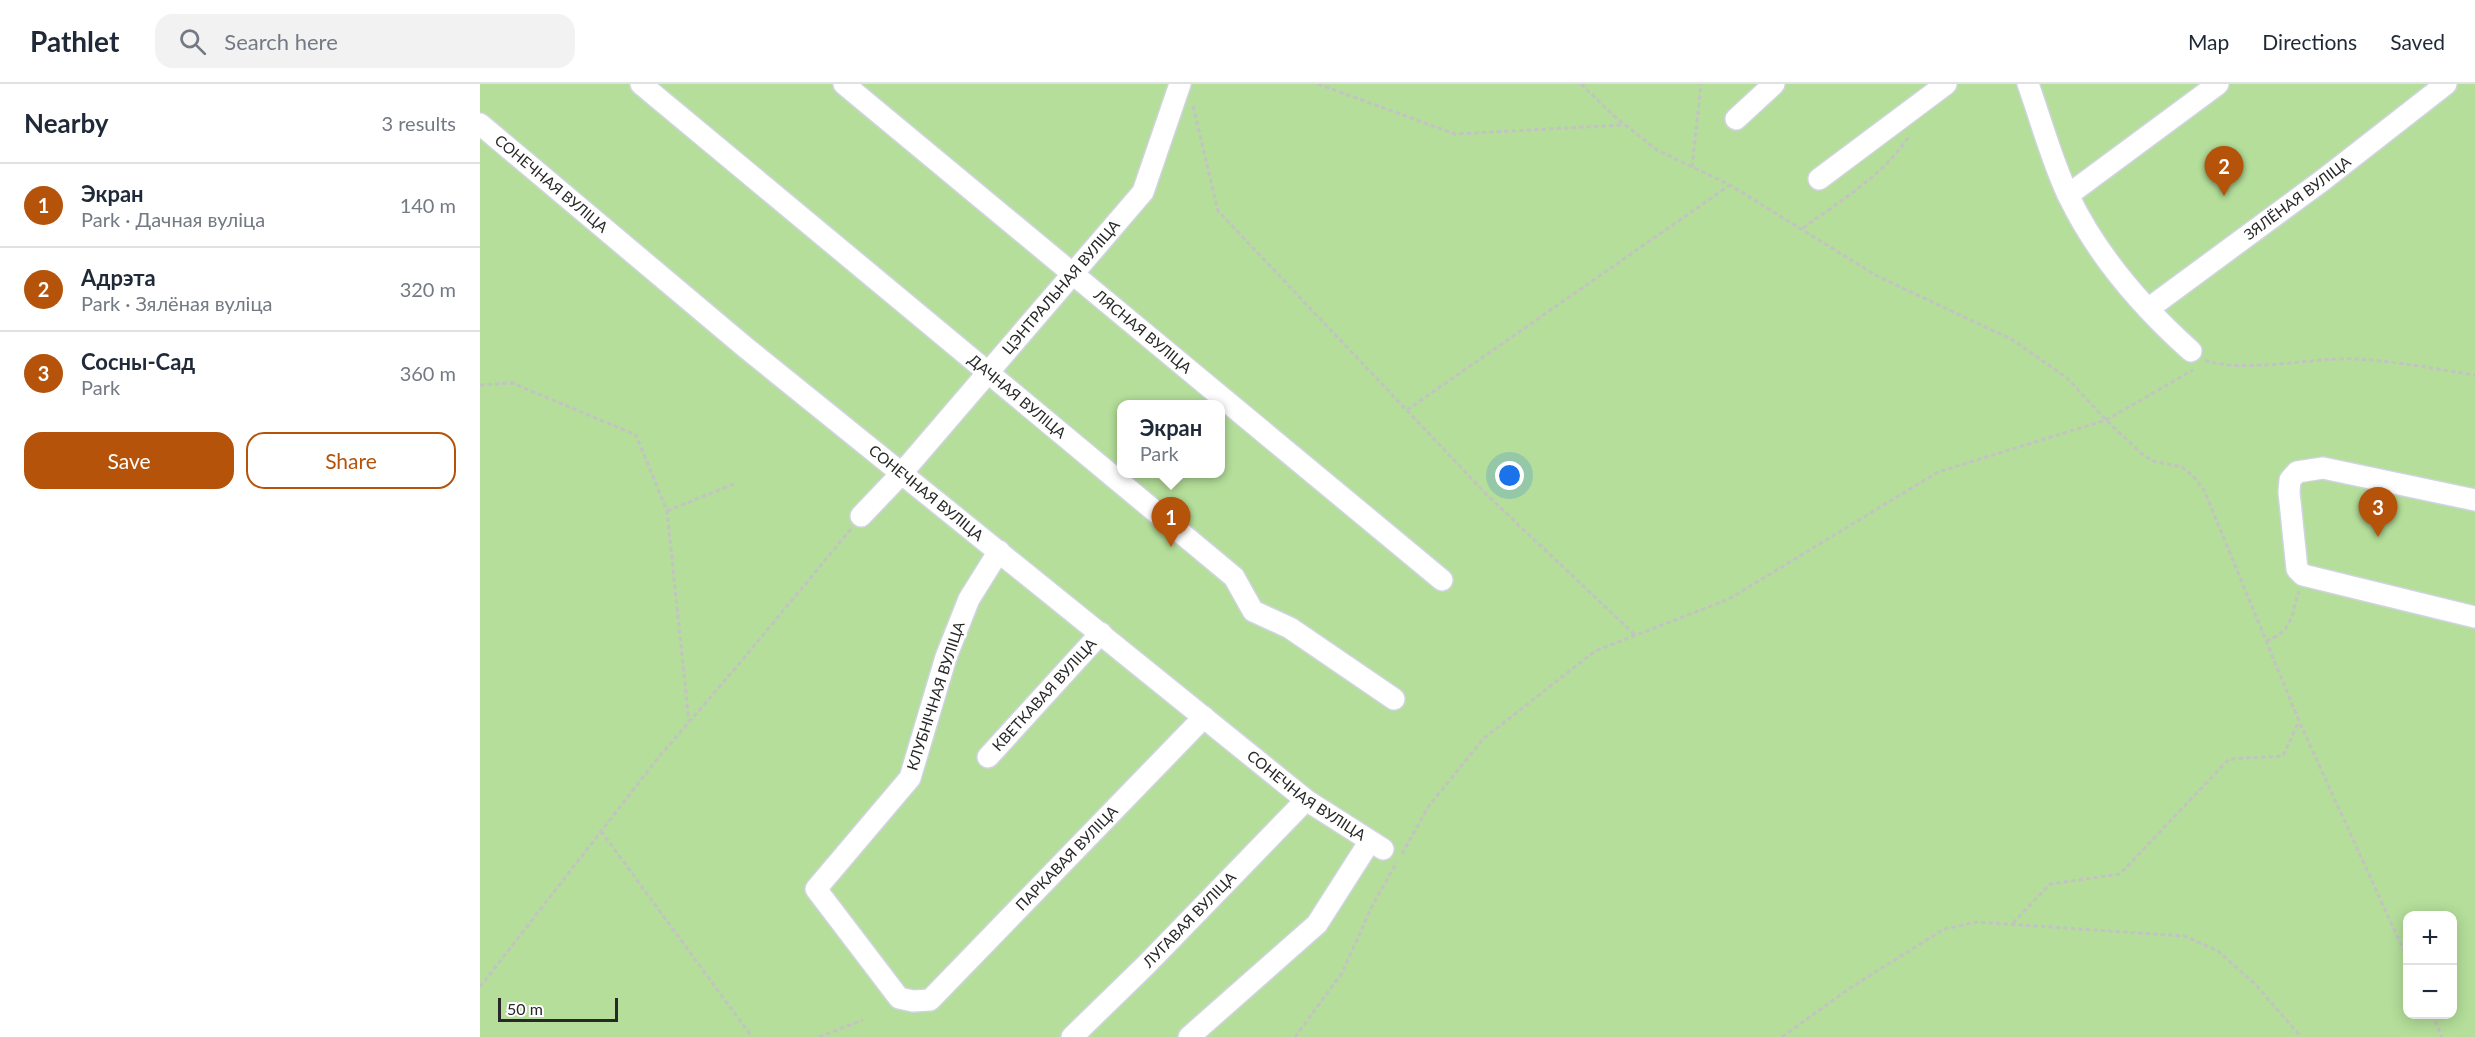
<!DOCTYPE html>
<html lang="en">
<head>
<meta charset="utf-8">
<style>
	body { margin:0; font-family:Lato,sans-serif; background:#f2f2f3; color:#1f2937 }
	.controls { position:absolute; right:18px; bottom:18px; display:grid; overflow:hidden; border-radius:12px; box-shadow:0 3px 15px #0003 }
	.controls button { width:54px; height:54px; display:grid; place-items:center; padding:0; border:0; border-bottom:2px solid #e0e1e3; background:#fff; color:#1f2937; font:30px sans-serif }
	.scale { position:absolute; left:18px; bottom:15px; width:120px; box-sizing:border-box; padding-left:6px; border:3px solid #282828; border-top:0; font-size:16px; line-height:21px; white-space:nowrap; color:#282828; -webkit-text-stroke:4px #fff; paint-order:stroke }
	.you { position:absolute; left:1030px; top:392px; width:21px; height:21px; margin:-15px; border:4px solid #fff; border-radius:50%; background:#1a73e8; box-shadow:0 0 0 9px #1a73e833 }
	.badge { display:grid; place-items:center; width:39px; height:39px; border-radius:50%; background:#b45309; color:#fff; font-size:20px; font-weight:700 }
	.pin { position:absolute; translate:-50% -50px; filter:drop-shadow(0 2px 3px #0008) }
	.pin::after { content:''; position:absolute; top:32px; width:21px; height:18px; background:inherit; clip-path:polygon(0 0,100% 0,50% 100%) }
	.popup { position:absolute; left:637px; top:316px; width:108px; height:78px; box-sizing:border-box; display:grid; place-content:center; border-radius:12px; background:#fff; filter:drop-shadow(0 2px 4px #0005); font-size:20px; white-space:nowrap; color:#747a83 }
	.popup b { font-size:22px; color:#1f2937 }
	.popup::after { content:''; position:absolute; left:50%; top:100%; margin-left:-12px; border:12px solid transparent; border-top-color:#fff }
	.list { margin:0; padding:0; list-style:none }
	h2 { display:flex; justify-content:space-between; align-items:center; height:78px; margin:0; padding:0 24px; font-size:26px }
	h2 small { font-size:20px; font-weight:400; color:#747a83 }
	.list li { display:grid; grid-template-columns:39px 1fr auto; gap:18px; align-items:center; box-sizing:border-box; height:84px; padding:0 24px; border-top:2px solid #e0e1e3 }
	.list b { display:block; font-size:22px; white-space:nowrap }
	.list p { margin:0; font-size:20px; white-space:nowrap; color:#747a83 }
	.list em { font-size:20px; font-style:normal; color:#747a83 }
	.actions { display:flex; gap:12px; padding:18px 24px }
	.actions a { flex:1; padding:14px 0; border:2px solid #b45309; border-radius:18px; text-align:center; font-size:21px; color:#b45309 }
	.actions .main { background:#b45309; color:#fff }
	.icon { flex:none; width:33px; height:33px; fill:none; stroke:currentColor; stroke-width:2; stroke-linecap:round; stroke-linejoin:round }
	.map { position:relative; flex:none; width:1995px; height:953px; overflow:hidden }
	header { display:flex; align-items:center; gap:36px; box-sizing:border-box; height:84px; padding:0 30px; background:#fff; border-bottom:2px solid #e0e1e3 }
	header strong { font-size:28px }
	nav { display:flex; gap:33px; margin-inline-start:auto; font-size:21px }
	.search { width:420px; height:54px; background:#f2f2f3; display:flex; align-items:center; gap:15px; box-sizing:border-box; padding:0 21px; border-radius:18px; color:#747a83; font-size:22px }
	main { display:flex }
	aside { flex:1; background:#fff }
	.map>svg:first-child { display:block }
</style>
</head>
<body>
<header>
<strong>Pathlet</strong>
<div class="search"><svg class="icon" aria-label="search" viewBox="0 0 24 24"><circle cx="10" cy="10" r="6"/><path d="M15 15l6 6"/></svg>Search here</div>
<nav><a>Map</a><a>Directions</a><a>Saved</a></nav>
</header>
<main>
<aside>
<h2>Nearby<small>3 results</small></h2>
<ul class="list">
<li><span class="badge">1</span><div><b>Экран</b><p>Park · Дачная вуліца</p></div><em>140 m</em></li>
<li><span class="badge">2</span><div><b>Адрэта</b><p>Park · Зялёная вуліца</p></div><em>320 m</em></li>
<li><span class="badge">3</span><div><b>Сосны-Сад</b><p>Park</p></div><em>360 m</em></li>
</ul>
<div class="actions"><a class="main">Save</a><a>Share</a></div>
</aside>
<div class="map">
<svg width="1995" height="953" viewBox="0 0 1995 953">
	<rect width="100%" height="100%" fill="#eae3db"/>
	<!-- green -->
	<path fill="#b4de9a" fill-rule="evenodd" d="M0,0h1995v953h-1995zM642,320h98v70h-98zM1928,832h44v98h-44z"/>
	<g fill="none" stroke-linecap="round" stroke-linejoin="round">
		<!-- minor casing -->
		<g stroke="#d0d4e1" stroke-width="24">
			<g id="minor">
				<path id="s1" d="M161,0l593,493 19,34 37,17 104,71"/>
				<path id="s2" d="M364,0l598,496"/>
				<path d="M1548,0c13,36 24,78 41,113 28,58 74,111 122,154"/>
				<path d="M1256,35l38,-35"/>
				<path id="s3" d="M0,40l265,223 561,453 77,49"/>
				<path d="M1339,95l127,-95"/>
				<path d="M1588,111l150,-111"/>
				<path id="s4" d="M1668,225l175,-129 123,-96"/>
				<path d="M1995,416l-152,-32 -26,4 -7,8 -1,12 8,77 6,6 172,42"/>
				<path id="s5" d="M381,432l40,-42 242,-282 37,-108"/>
				<path id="s6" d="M519,467l-30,48 -23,58 -36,121 -94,111 83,109 14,3 17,-1 274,-283"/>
				<path id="s7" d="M508,673l113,-124"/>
				<path id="s8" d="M592,953l75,-73 159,-164"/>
				<path d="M709,953l128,-113 53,-83"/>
			</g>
		</g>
		<!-- path -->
		<path stroke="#c3c3c3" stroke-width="3" stroke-dasharray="4.5 3" stroke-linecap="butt" d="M838,0l137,50 168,-9
			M1101,0l33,32 43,34 73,35 147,91 136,64 54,38 39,42 36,34 11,7 29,6 11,9 11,14 95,231 109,239
			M713,22l25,105 270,285 147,139
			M1212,83l9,-83
			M1323,144c37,-27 81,-53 106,-92
			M1725,276c40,14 106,-3 151,-1 40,2 80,10 119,16
			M0,301l32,-2 124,52 31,76 22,211
			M927,326l323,-225
			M187,427l69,-28
			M1786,557c27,-10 25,-25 33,-50
			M121,747l151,206
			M922,770l26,-47 55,-68 112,-88 134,-52 209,-127 168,-52 87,-50
			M1533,839l37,-39 70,-10 109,-115 54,-3 16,-35
			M0,903l178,-229 81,-94 112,-135
			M1952,930l10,23
			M339,953l44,-17
			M815,953l47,-64 31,-69 24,-42
			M1302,953l68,-49 94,-59 33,-7 207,14 34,15 37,33 46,53"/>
		<!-- minor -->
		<use href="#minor" stroke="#fff" stroke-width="21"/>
	</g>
	<g text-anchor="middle" stroke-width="6" stroke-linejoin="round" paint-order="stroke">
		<!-- street labels -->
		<g font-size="15" fill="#282828" stroke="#fff">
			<text dy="5" stroke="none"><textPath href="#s3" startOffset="93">СОНЕЧНАЯ ВУЛІЦА</textPath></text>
			<text dy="5" stroke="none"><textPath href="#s4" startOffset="186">ЗЯЛЁНАЯ ВУЛІЦА</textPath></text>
			<text dy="5" stroke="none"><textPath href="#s5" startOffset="304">ЦЭНТРАЛЬНАЯ ВУЛІЦА</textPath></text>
			<text dy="5" stroke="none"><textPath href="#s2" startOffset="388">ЛЯСНАЯ ВУЛІЦА</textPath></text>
			<text dy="5" stroke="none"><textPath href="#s1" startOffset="489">ДАЧНАЯ ВУЛІЦА</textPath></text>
			<text dy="5" stroke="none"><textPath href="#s3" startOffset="579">СОНЕЧНАЯ ВУЛІЦА</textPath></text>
			<text dy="5" stroke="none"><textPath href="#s7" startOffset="84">КВЕТКАВАЯ ВУЛІЦА</textPath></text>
			<text transform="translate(456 612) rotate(-72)" y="5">КЛУБНІЧНАЯ ВУЛІЦА</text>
			<text dy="5" stroke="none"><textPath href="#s3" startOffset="1065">СОНЕЧНАЯ ВУЛІЦА</textPath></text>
			<text dy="5" stroke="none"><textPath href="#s6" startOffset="756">ПАРКАВАЯ ВУЛІЦА</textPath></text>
			<text dy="5" stroke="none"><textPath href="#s8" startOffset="166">ЛУГАВАЯ ВУЛІЦА</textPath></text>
		</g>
	</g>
</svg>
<div class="controls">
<button>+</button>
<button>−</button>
</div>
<div class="scale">50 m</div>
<div class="you"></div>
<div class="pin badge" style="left:691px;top:463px">1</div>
<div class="popup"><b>Экран</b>Park</div>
<div class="pin badge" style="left:1744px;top:112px">2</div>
<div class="pin badge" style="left:1898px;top:453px">3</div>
</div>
</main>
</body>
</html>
